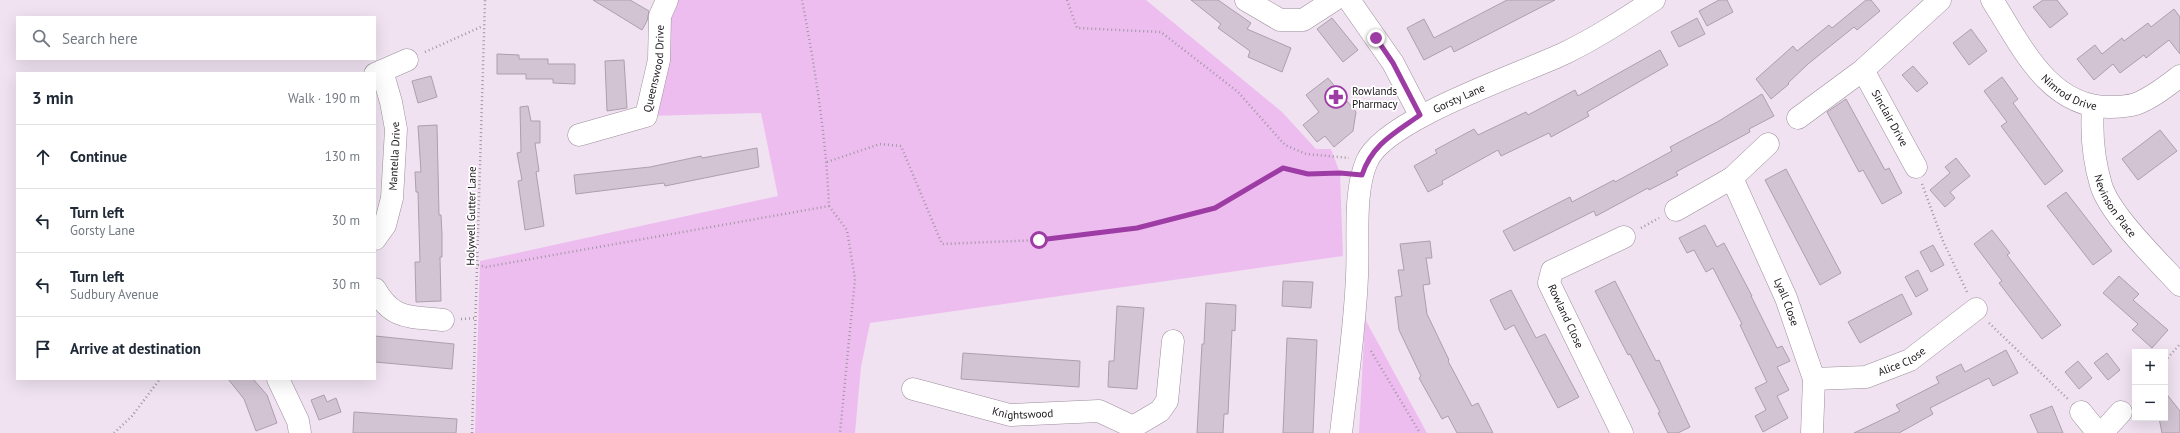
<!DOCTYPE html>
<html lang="en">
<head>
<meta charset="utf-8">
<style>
	body { margin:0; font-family:"PT Sans",sans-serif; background:#f2f2f3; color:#1f2937 }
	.controls { position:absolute; right:12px; bottom:12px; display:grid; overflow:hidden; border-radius:0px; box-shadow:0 4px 16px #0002 }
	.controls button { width:36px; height:36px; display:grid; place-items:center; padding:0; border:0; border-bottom:1px solid #e0e1e3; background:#fff; color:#1f2937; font:20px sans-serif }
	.stop { position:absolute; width:12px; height:12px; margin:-9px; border:3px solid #9d3ca4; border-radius:50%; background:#fff }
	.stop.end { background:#9d3ca4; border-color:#fff; box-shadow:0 1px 4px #0008 }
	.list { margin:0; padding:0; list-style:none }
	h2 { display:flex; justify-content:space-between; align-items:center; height:52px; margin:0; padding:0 16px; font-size:17px }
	h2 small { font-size:13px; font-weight:400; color:#747a83 }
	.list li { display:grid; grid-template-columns:26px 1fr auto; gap:12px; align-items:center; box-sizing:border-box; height:64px; padding:0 16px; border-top:1px solid #e0e1e3 }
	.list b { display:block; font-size:15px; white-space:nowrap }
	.list p { margin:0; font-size:13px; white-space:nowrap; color:#747a83 }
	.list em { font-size:13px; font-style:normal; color:#747a83 }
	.icon { flex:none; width:22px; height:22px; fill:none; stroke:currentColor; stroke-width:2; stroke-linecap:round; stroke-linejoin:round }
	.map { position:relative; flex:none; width:2180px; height:433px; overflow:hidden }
	.search { position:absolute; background:#fff; box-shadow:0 4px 16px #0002; left:16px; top:16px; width:360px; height:44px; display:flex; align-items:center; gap:10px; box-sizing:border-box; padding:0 14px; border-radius:0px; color:#747a83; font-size:15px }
	.panel { position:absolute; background:#fff; box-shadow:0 4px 16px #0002; left:16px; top:72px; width:360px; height:308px; border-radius:0px }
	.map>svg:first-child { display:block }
</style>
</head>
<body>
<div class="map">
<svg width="2180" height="433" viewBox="0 0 2180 433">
	<rect width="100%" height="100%" fill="#f0e2f1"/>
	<!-- green -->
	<path fill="#eebdf0" d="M667,0h479l136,112 34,37h15l9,24 3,83 -473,67 -9,44 -6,66h-380l5,-172 298,-65 -17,-83 -115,3z
		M1365,319l62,114h-68z"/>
	<!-- building -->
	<path fill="#d2c4d3" stroke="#ad9fad" d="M593,0h37l19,11 -2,10 -5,9z
		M1191,0h27l33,23 -4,6 44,19 -9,24 -34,-15 2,-6 -32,-23 3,-4z
		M1507,0h48l-101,52 -3,-6 -27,14 -17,-32 17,-9 10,19z
		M1719,0h8l6,12 -26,14 -8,-15z
		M1866,0h5l9,11 -23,19 -3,-3 -46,37 -20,19 1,1 -18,15 -15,-20 37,-33 4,5 32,-26 3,3z
		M2043,0h14l11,14 -18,14 -17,-21z
		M2174,9l6,8v37l-11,-14 -23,18 -2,-3 -24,18 -7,-9 -19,16 -17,-21 18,-14 7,9 20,-16 2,3 24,-18 3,4z
		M1332,18l26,32 -15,12 -26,-33z
		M1697,18l8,16 -26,13 -8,-15z
		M1971,29l16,22 -18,14 -16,-22z
		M1660,50l8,15 -81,47 2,4 -38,21 -2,-4 -48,23 -3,-6 -56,31 1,3 -15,8 -14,-26 23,-13 -2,-3 39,-21 4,6 48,-23 2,3 47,-25 3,6z
		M497,54l22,1v4h29v5h27v20l-22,-1v-4h-27v-5h-29z
		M624,60l3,48 -20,3 -2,-50z
		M1913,66l15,17 -11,9 -15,-17z
		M431,76l6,21 -19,6 -6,-22z
		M2002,77l16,22 -5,4 50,68 -18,14 -44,-59 6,-4 -23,-31z
		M1328,78l28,34 -3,19 -19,16 -9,-11 -8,6 -14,-17 16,-13 -13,-17z
		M1762,94l12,22 -25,13 1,3 -74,40 2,3 -29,15 -1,-2 -52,28 -2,-5 -80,40 -11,-20 67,-34 2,5 42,-22 1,2 57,-31 -2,-4 49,-26z
		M1846,99l39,71 4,-2 13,25 -20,11 -19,-34 -4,2 -32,-60z
		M528,106l3,15h9v22h-5l4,28 -3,1 8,54 -19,4 -7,-49 4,-1 -5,-27 4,-1 -1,-45z
		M437,125l2,90h2l1,19v23h-2l1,44 -25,1 -1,-40h5l-2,-70h-2l-1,-20h6l-3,-46z
		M2160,130l17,21 -39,29 -16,-21z
		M757,148l2,19 -94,19 -1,-3 -88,11 -2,-19 76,-8 51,-11 1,2z
		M1956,158l14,18 -20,16 5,6 -10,9 -15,-17 20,-17 -5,-6z
		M1786,169l55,104 -21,12 -55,-105z
		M2066,192l46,59 -19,14 -46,-59z
		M1705,225l12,22 7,-4 28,53h-1l26,52 5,-2 8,15 -13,6 12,23 -12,6 11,22 -25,14 -8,-16 11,-6 -11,-22 12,-6 -27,-57 2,-1 -29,-56 -7,4 -12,-22 -7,3 -8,-15z
		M1992,230l18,23 -3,2 54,70 -19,14 -43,-56 3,-2 -28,-37z
		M1430,241l2,17h-6l4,26 -7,1 4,29 22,46 -1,1 24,45 6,-3 15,30h-36l-9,-17 -6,3 -23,-41 2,-2 -22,-46 -4,-33 7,-1 -4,-26h6l-4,-26z
		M1933,245l11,20 -13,7 -11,-20z
		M1918,270l10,20 -12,7 -11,-20z
		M2119,276l20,18 -6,6 35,30 -16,18 -20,-18 6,-6 -35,-31z
		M1283,281l30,1 -2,26 -29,-2z
		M1615,281l41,80 3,-1 31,67 -12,6h-10l-10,-20 2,-1 -30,-58 -2,1 -33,-64z
		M1511,290l25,48 9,-4 34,63 -21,11 -44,-83 -9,5 -15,-30z
		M1902,294l10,20 -52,29 -12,-21z
		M1206,303l30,2 -1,26 -3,-1 -4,84h-4l-1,19h-26l5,-89h2z
		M1117,306l27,2 -7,81 -29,-2 1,-26h5z
		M375,336l79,8 -2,25 -77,-7z
		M1287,338l30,2 -4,93h-30z
		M2006,350l12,23 -25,13 -4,-8 -59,30 3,6 -34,19h-45l46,-22 -4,-6 43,-22 -3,-6 25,-13 4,8z
		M963,353l117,8 -1,26 -118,-8z
		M2107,353l13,17 -12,10 -14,-17z
		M2078,361l14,17 -13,11 -14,-17z
		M228,379h25l14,16 10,28 -21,8 -12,-32z
		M2165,392l15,19v22h-18l-3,-15h6z
		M324,395l3,7 9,-4 5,14 -22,8 -8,-20z
		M2052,406l11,27h-25l-8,-18z
		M354,412l103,7 -1,14h-103z"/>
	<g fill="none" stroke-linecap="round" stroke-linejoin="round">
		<!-- minor casing -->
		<g stroke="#9c8f9c" stroke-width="23">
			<g id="minor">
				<path d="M1246,0l34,20h23l31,-20"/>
				<path d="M1349,0l44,63 27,52"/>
				<path id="s1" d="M1992,0c29,45 56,107 117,107 8,0 20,-1 27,-3 16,-6 31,-18 44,-28"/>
				<path d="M375,74l32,-14"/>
				<path id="s2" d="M2093,107c-2,28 0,51 8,78 9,30 57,76 79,100"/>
				<path d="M1798,118l65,-48"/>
				<path id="s3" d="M579,135l67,-19 13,-56 1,-44 7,-16"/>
				<path d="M1916,167l-53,-97 77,-70"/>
				<path d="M1732,178l36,-34"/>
				<path id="s4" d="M1676,210l56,-32 54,120 28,81 -2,54"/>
				<path id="s5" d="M375,239l10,-14 7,-27 4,-69 -5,-27 -9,-31"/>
				<path d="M375,289c18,32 36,27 68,31"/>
				<path d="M278,379l20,42 2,12"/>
				<path id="s6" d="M1814,379l52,-2 44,-17 66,-51"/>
				<path id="s7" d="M913,389l97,26 89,-4 34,16v6"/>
				<path d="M2081,412l17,21"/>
				<path d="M1133,427l27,-16 7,-10 6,-60"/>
				<path id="s8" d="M1341,433c6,-52 14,-105 16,-157 2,-36 -4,-83 10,-115 18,-42 154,-87 198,-108 31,-15 60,-34 89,-53"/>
				<path d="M1622,433l-73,-150 3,-12 72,-34"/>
				<path d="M2102,433l19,-21"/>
			</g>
		</g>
		<!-- path -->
		<path stroke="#a197a2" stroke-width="2.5" stroke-dasharray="1 3" stroke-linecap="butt" d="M1067,0l10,28 84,4 77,60 47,53 21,9 43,4
			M425,52l58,-26
			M827,162l53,-18 21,2 41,98 97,-4 98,-12 78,-20 68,-40 25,6h36
			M1922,184l21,57 24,51
			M829,206l18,24 8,49 -15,154
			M1641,228l18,-10
			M478,265l8,2 343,-61c-3,-70 -14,-138 -27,-206
			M461,319l15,-1
			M1989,323l79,76
			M1371,351l49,82
			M2165,361l15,-17
			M114,433l18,-17 28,-37
			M472,433l13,-433"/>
		<!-- minor -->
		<use href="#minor" stroke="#fff" stroke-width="22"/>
	</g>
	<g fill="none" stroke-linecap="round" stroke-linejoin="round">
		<!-- route -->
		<path stroke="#9d3ca4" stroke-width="5" d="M1039,240l98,-12 78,-20 68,-40 25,6 32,-1 22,2c10,-31 33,-42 58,-60l-27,-52 -17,-25"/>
	</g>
	<!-- icons -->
	<defs>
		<g id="pharmacy-ring" transform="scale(1.15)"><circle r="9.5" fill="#fff" stroke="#9d3ca4" stroke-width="1.5"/><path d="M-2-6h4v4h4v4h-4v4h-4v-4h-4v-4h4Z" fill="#9d3ca4"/></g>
	</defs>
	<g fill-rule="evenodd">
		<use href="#pharmacy-ring" x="1336" y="97"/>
	</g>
	<g text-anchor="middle" stroke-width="3.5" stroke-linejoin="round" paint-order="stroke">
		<!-- street labels -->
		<g font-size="11" fill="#191419" stroke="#fff">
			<text dy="4" stroke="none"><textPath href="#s3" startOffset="118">Queenswood Drive</textPath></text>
			<text dy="4" stroke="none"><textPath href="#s1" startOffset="123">Nimrod Drive</textPath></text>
			<text dy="4" stroke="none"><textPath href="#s8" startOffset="387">Gorsty Lane</textPath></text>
			<text transform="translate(1890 118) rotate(61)" y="4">Sinclair Drive</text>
			<text dy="4" stroke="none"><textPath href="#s5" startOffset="87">Mantella Drive</textPath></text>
			<text dy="4" stroke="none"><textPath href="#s2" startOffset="104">Nevinson Place</textPath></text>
			<text transform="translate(471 216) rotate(-89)" y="4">Holywell Gutter Lane</text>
			<text dy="4" stroke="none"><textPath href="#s4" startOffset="200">Lyall Close</textPath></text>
			<text transform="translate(1566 316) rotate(65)" y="4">Rowland Close</text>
			<text dy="4" stroke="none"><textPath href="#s6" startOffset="91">Alice Close</textPath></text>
			<text dy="4" stroke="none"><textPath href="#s7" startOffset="113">Knightswood</textPath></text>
		</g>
		<!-- poi labels -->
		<g font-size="11" fill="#191419" stroke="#fff" text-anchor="start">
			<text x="1352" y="95">Rowlands<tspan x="1352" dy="13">Pharmacy</tspan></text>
		</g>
	</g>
</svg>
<div class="controls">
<button>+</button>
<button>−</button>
</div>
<div class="stop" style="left:1039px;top:240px"></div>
<div class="stop end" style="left:1376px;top:38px"></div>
<div class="search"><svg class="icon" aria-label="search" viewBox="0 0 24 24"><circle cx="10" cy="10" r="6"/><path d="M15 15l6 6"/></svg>Search here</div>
<section class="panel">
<h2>3 min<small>Walk · 190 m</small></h2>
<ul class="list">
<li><svg class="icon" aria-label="ahead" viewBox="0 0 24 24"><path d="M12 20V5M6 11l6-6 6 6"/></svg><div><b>Continue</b></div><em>130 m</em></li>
<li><svg class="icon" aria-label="left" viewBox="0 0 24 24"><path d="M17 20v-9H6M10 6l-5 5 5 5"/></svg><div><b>Turn left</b><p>Gorsty Lane</p></div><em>30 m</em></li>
<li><svg class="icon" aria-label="left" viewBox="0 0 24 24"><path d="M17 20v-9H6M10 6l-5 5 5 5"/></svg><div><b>Turn left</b><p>Sudbury Avenue</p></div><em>30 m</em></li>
<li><svg class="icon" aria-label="arrive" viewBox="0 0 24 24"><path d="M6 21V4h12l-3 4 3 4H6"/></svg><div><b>Arrive at destination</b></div></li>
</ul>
</section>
</div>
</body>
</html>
